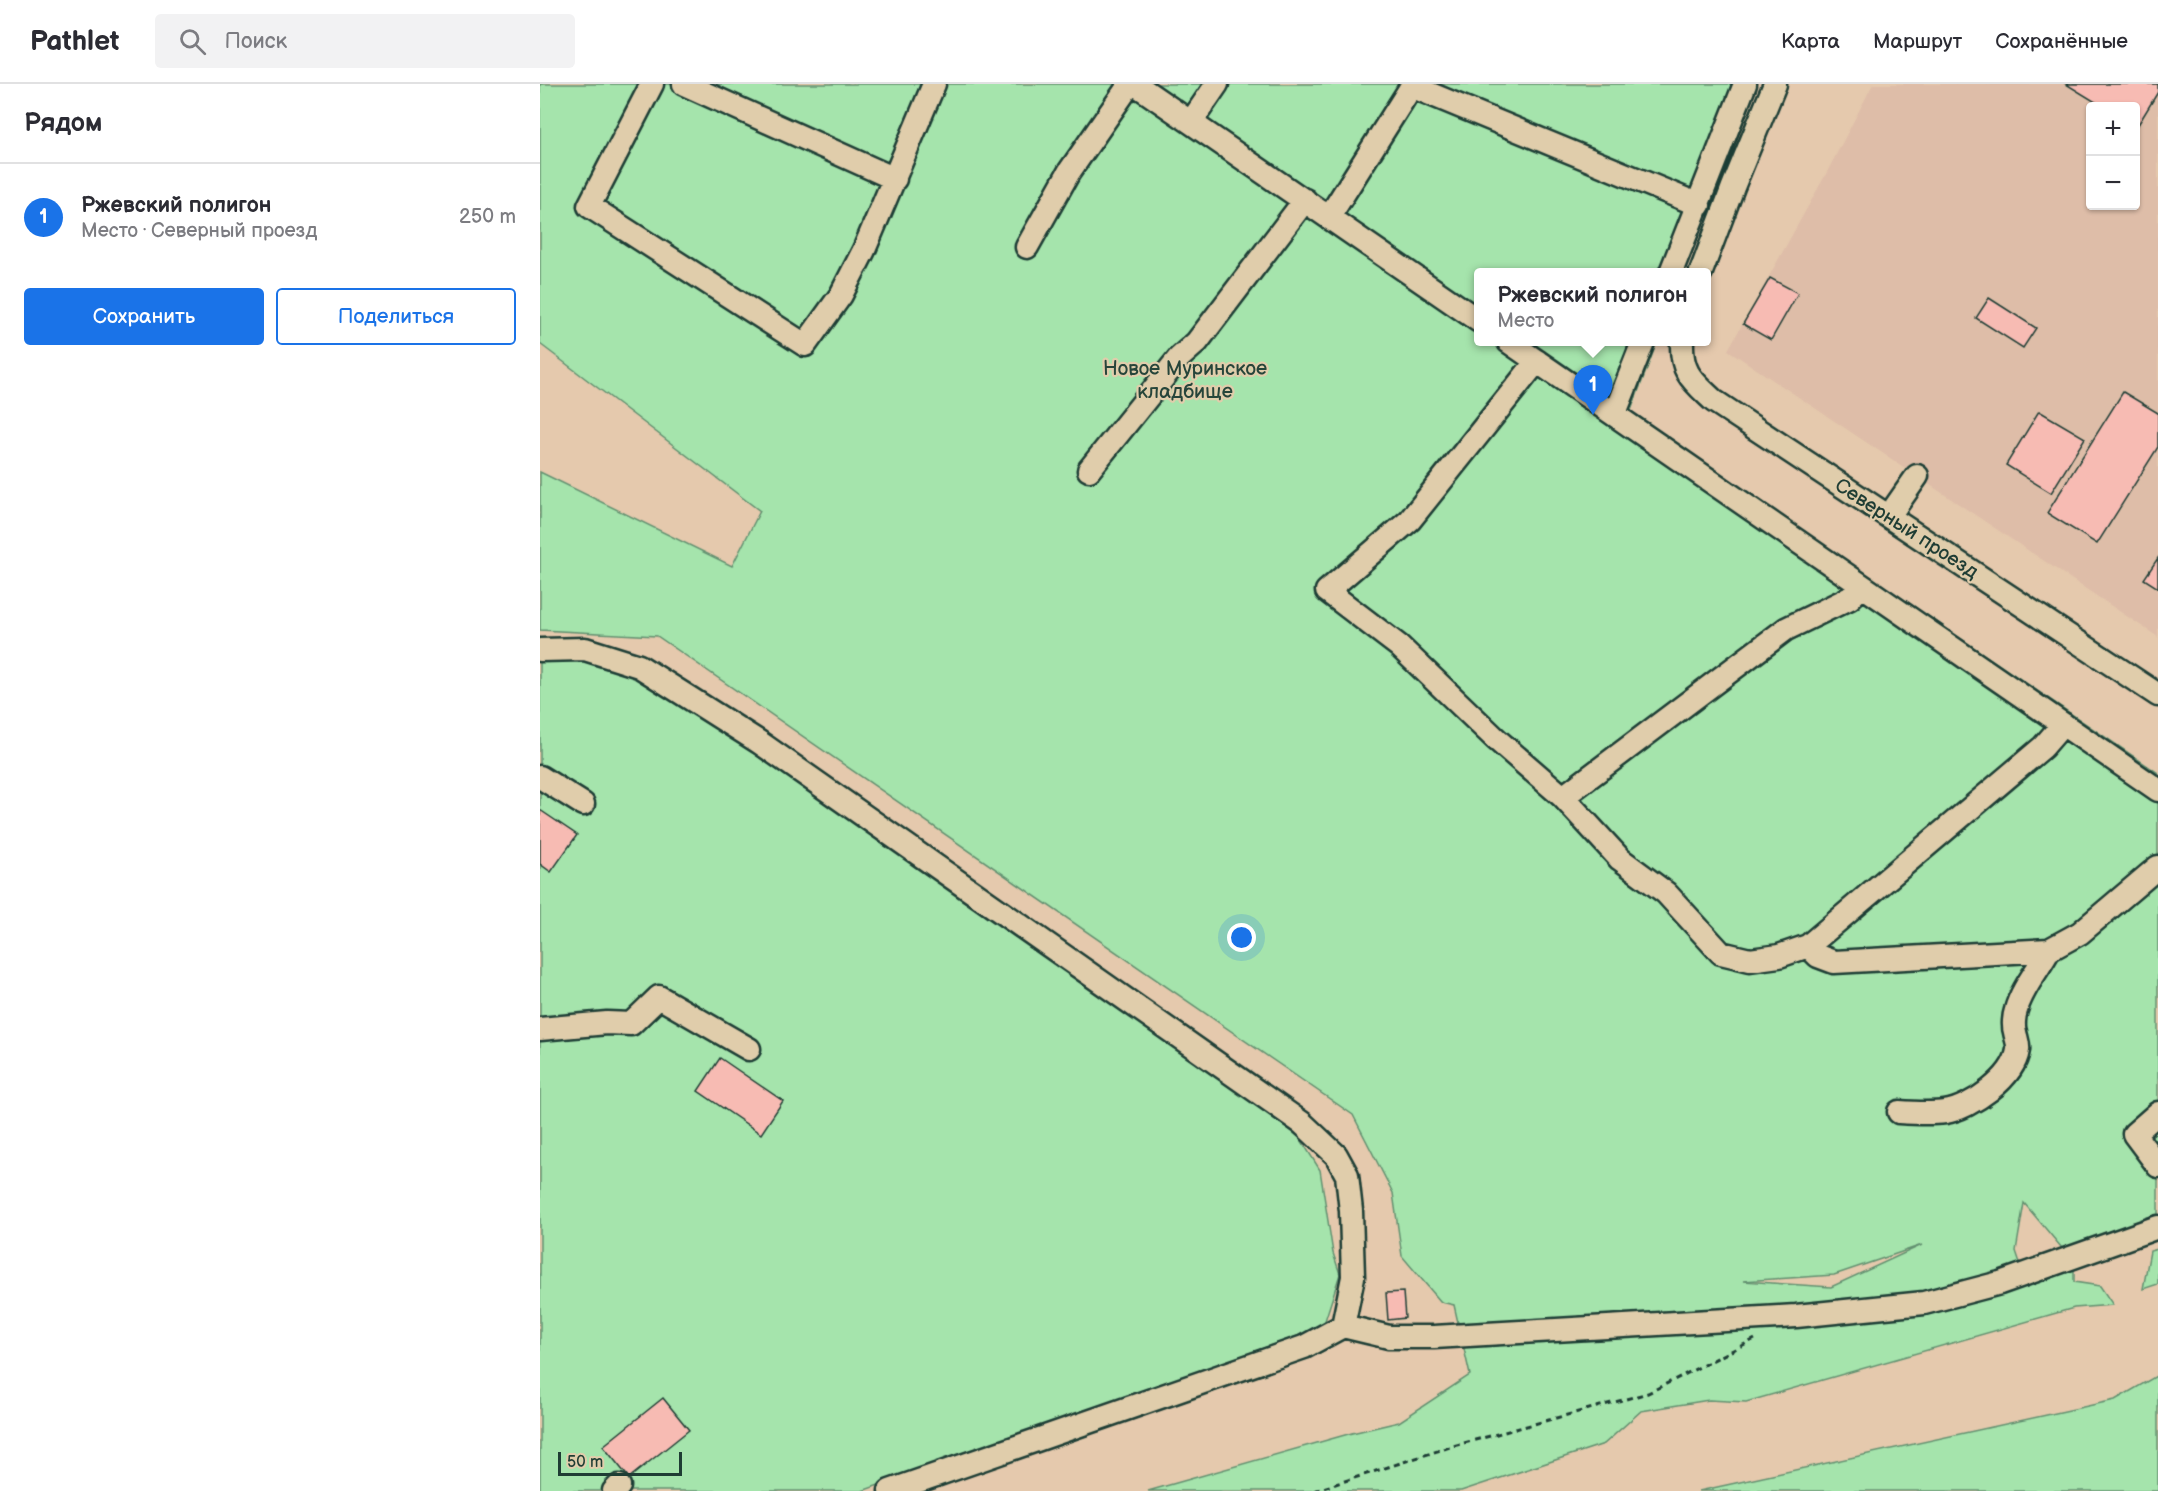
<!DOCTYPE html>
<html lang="ru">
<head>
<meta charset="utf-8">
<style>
	body { margin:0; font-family:"Balsamiq Sans",sans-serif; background:#f2f2f3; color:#2b2b33 }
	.controls { position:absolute; right:18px; top:18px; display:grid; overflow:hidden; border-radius:6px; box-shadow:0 2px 4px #0004 }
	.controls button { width:54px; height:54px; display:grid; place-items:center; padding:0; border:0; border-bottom:2px solid #e1e1e2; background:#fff; color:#2b2b33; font:30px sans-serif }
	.scale { position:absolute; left:18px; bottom:15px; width:124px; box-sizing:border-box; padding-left:6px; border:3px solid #1f3d34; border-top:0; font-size:16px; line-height:21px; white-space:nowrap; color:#1f3d34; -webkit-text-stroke:4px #e0cdab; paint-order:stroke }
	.you { position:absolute; left:702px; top:854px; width:21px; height:21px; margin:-15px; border:4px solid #fff; border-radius:50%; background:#1a73e8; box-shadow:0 0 0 9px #1a73e833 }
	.badge { display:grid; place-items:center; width:39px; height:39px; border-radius:50%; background:#1a73e8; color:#fff; font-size:20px; font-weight:700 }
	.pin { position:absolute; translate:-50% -50px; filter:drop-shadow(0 2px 3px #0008) }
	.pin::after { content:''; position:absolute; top:32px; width:21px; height:18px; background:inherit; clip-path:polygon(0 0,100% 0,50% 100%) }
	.popup { position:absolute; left:934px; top:184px; width:237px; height:78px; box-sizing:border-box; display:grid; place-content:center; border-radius:6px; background:#fff; filter:drop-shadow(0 2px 4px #0005); font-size:20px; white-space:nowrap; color:#7c7c81 }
	.popup b { font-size:22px; color:#2b2b33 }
	.popup::after { content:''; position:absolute; left:50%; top:100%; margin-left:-12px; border:12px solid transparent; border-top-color:#fff }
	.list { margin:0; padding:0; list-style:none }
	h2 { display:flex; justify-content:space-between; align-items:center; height:78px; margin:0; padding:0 24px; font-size:26px }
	h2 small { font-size:20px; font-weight:400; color:#7c7c81 }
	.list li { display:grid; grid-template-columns:39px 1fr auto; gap:18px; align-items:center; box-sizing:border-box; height:108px; padding:0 24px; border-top:2px solid #e1e1e2 }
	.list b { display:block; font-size:22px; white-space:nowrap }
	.list p { margin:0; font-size:20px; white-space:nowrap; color:#7c7c81 }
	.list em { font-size:20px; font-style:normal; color:#7c7c81 }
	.actions { display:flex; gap:12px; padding:18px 24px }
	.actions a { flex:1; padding:14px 0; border:2px solid #1a73e8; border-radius:6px; text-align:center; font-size:21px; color:#1a73e8 }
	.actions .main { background:#1a73e8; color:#fff }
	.icon { flex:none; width:33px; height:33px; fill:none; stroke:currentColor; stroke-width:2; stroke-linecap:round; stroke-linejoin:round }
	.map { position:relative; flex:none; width:1618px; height:1407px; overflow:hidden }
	header { display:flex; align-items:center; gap:36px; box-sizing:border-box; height:84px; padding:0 30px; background:#fff; border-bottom:2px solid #e1e1e2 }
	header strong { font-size:28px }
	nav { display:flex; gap:33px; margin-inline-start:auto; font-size:21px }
	.search { width:420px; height:54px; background:#f2f2f3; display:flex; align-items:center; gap:15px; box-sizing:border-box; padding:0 21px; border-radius:6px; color:#7c7c81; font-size:22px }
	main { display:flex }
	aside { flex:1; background:#fff }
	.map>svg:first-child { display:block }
</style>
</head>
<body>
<header>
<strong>Pathlet</strong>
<div class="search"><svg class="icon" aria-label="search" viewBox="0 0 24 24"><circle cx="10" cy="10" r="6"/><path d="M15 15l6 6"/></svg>Поиск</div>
<nav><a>Карта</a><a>Маршрут</a><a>Сохранённые</a></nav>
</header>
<main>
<aside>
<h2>Рядом<small></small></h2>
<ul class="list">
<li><span class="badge">1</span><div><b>Ржевский полигон</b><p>Место · Северный проезд</p></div><em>250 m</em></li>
</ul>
<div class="actions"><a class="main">Сохранить</a><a>Поделиться</a></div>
</aside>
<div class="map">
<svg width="1618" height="1407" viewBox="0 0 1618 1407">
	<rect width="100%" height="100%" fill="#e5c9ad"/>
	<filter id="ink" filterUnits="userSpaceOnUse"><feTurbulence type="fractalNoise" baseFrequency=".0167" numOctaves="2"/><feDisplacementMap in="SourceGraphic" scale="12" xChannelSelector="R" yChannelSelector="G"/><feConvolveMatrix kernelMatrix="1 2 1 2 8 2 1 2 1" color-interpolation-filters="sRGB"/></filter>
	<g filter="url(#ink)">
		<!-- built -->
		<path fill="#debda8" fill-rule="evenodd" d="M1333,0h285v553l-430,-287 98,-176zM1550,22h46v100h-46z"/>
		<!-- green -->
		<path fill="#a5e4ac" stroke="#629070" stroke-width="1.5" fill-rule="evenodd" d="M0,0h1216l-72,188h-205v70h178l-27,71 528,360v447l-91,34 -43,-51 -8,48 8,24 50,-7v14l26,4 13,19 -39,3 -328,94 -37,-2 -68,11 -37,33 -143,47h-313l204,-58 47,-11 71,-47 -16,-70 -13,-3 -39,-46 -9,-63 -40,-78 -696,-479 -117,-6v-158l192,94 28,-55 -220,-167zM1382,1161l-91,42 -88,-6 91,-6z
			M0,574h53l42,13 614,427 51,40 20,32 13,83 7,21 -17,53 -461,164h-322z
			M1618,1165v35l-15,5 7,-38z
			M1618,1291v116h-459l416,-91z"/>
		<!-- building -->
		<path fill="#f7bbb3" stroke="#1f3d34" stroke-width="1.5" d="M1526,0h92v8l-22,36v-22h-34z
			M1230,194l28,15 -27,47 -28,-16z
			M1449,214l47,30 -13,20 -47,-30z
			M1583,308l35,21v34l-61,97 -50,-31z
			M1499,327l46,27 -34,55 -45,-28z
			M1618,474v30l-14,-9z
			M0,726l37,25 -26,37 -11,-8z
			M180,974l63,43 -22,33 -63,-43z
			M863,1208l2,26 -17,2 -2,-27z
			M123,1314l26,32 -60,48 -26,-32z"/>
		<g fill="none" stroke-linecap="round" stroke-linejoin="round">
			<!-- minor casing -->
			<g stroke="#1f3d34" stroke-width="27">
				<path id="minor" d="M112,0l-63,122 216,139 36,-50 23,-45 70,-166
					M144,0l211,95
					M595,0l344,237
					M871,2l288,119
					M651,38l26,-38
					M789,133l84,-133
					M487,163l42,-75 61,-88
					M1131,188l74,-188
					M1161,188l32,-85 42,-103
					M969,258l649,448
					M1142,258c-1,32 11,39 32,59l444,294
					M997,277l-127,159 -83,71 72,55 97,93 67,58 57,62 46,34 55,60 29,7 29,-4 29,-10 235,-199 20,-23
					M1075,329l28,-71
					M549,386l90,-112 18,-16 108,-142
					M1349,432l28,-40
					M0,566l45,-1 54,17 120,76 543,381 34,32 11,20 4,36 2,66 -10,49 -39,21 -414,144
					M0,693l43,27
					M1023,713l223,-168 64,-31 12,-12
					M1268,862l10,10 16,6 215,-12 31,-17 78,-66
					M0,945l67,-6 24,1 28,-27 90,52
					M1359,1028c15,1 31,2 46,0 26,-4 69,-34 73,-62 1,-6 -2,-12 -3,-18 -2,-6 -1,-16 1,-22 6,-22 23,-41 33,-60
					M1618,1029l-24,21 24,32
					M803,1242l46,11h45l362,-21 128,-13 76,-20 158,-56
					M74,1407l5,-5"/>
			</g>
			<!-- path -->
			<path stroke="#1f3d34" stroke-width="3" stroke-dasharray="6 4.5" stroke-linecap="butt" d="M774,1407l139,-45 195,-53 107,-54"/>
			<!-- minor -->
			<use href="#minor" stroke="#e0cdab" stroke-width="22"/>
		</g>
	</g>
	<g text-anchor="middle" stroke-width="4.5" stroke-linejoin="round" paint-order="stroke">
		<!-- park labels -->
		<g font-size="20" fill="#26453a" stroke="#e0cdab">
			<text x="645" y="291">Новое Муринское<tspan x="645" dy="23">кладбище</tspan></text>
		</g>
		<!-- street labels -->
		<g font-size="20" fill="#1f3d34" stroke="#e0cdab">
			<text transform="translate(1367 444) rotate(33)" y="7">Северный проезд</text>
		</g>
	</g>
</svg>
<div class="controls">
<button>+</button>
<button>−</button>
</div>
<div class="scale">50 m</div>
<div class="you"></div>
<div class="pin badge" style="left:1053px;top:331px">1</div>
<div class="popup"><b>Ржевский полигон</b>Место</div>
</div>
</main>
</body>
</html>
